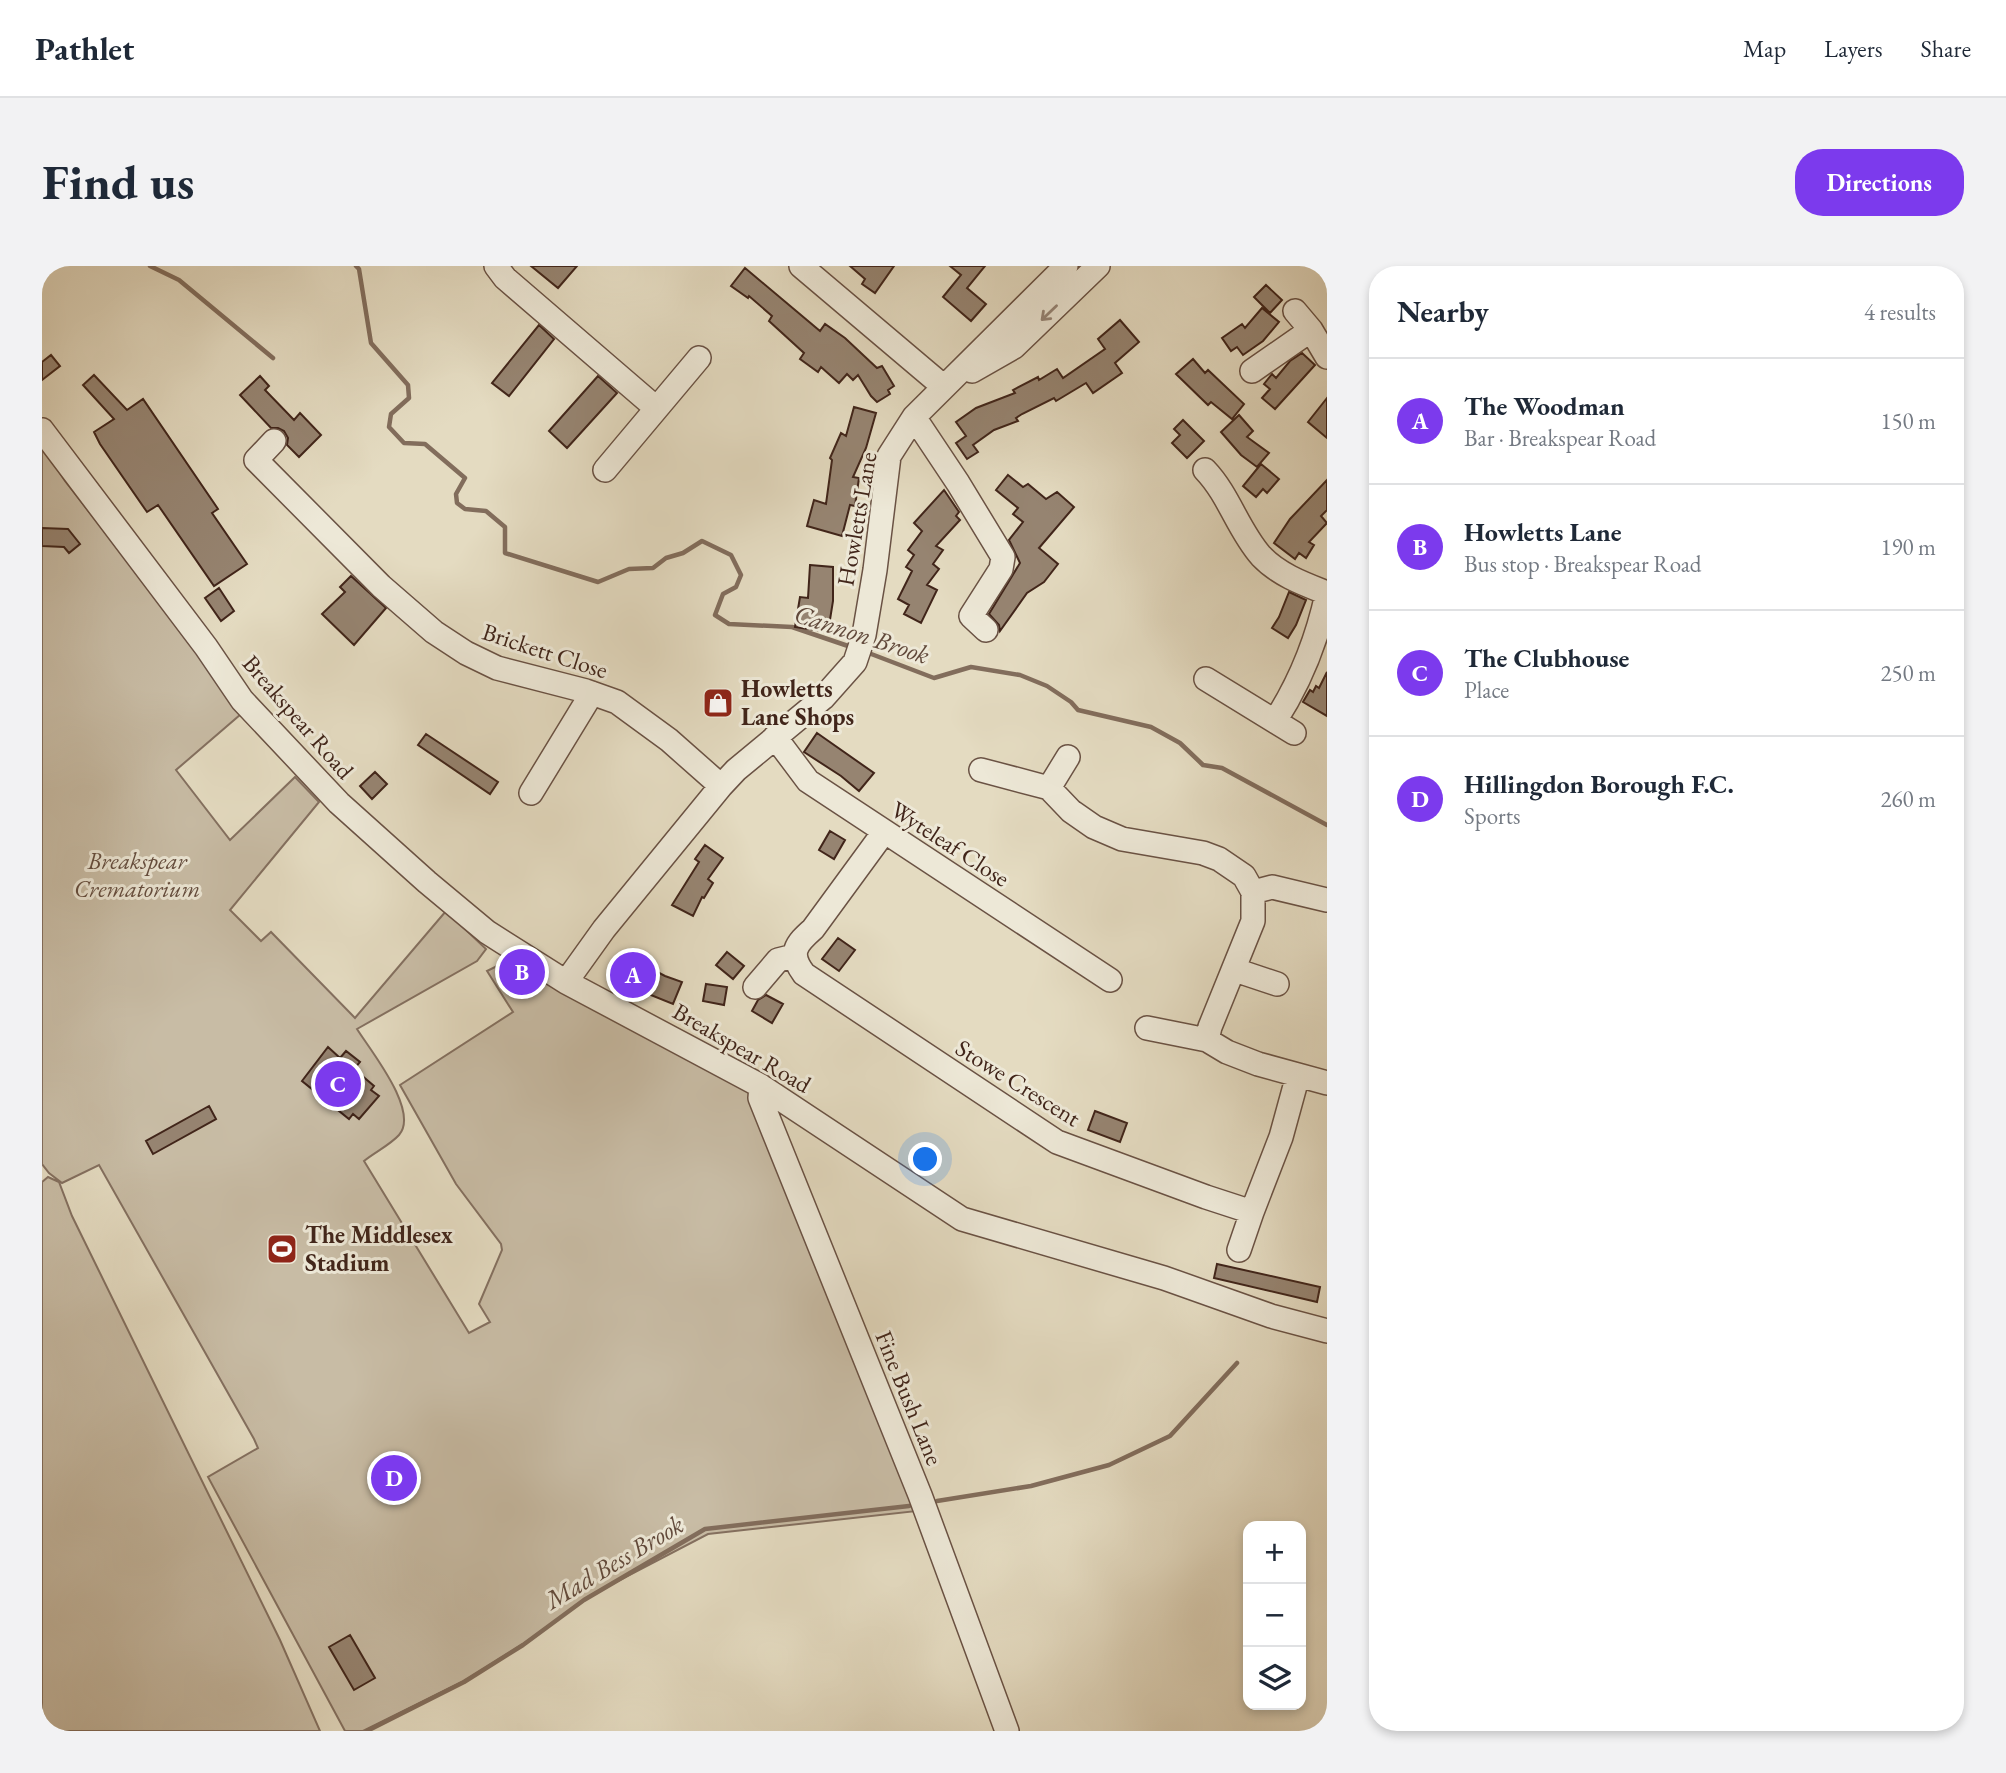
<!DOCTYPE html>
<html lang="en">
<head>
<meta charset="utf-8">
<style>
	body { margin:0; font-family:"EB Garamond",serif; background:#f2f2f3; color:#1f2937 }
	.controls { position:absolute; right:21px; bottom:21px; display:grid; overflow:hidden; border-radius:14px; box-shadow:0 4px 10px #0003 }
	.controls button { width:63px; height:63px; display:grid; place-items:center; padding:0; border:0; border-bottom:2px solid #e0e1e3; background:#fff; color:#1f2937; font:35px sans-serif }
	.you { position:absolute; left:884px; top:894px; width:24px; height:24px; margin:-18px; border:5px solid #fff; border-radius:50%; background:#1a73e8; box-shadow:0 0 0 10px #1a73e833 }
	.badge { display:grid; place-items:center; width:46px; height:46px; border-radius:50%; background:#7c3aed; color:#fff; font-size:23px; font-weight:700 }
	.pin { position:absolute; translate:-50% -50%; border:4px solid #fff; box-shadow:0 2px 7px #0006 }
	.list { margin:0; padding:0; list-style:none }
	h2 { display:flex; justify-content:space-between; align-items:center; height:91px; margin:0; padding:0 28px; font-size:30px }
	h2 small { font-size:23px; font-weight:400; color:#747a83 }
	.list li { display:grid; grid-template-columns:46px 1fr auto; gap:21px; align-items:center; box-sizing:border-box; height:126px; padding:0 28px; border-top:2px solid #e0e1e3 }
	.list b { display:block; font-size:26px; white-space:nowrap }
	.list p { margin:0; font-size:23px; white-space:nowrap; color:#747a83 }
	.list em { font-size:23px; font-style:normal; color:#747a83 }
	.icon { flex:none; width:38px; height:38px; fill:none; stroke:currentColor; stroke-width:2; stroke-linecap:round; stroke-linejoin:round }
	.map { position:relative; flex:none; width:1285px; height:1465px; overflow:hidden; border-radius:28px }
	header { display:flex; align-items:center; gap:42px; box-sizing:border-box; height:98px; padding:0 35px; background:#fff; border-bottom:2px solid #e0e1e3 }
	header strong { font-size:33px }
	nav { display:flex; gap:38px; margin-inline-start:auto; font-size:24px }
	.intro { display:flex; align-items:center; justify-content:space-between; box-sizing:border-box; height:168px; padding:0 42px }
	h1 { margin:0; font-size:49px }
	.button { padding:18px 32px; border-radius:28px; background:#7c3aed; color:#fff; font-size:24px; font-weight:700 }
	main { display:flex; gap:42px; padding:0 42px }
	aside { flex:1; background:#fff; border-radius:28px; box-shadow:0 4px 10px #0003 }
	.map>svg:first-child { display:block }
</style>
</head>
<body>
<header>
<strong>Pathlet</strong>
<nav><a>Map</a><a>Layers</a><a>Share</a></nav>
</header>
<div class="intro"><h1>Find us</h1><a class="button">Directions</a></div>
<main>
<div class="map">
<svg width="1285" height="1465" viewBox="0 0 1285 1465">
	<rect width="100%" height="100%" fill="#e4dbc1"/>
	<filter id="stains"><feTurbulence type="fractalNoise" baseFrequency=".00286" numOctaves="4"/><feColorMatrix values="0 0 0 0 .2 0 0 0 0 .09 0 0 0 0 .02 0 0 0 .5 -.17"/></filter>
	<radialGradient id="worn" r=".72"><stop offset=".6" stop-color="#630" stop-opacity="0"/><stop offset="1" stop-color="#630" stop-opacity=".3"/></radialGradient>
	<!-- green -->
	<path fill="#c8bca5" stroke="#847060" stroke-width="2" d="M0,179l23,36 141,180 35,53 -65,56 54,70 65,-63 24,25 -89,108 31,31 10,-9 84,86 91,-107 40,38 -9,12 -120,68c13,21 63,82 42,106 -9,10 -24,17 -35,26l105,172 21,-11 -11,-18 23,-54 -1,-6 -45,-60 -56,-99 113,-73 -26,-41 18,-9 243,123 169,426 -209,23 -117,61 -65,47 -62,39 -101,50h-18l-137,-254 50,-29 -4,-9 -155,-274 -37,18 -13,-10 -7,-9z
		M6,911l11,5 13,34 208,424 40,91h-278v-549z"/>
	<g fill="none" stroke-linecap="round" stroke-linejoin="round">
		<!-- stream -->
		<path stroke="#826d5c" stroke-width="4.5" d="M108,0l29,14 94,78
			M314,0l3,3 12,74 37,42 1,13 -18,16 -2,13 15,16 21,1 40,34 -9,16 1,9 8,6 21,2 19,16v26l93,29 31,-13 24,-1 13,-10 17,-5 19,-12 29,14 10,20 -5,12 -13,7 -8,21 14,9 63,3 59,20
			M824,386l68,26 37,-11 49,8 27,11 24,16 7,8 73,17 29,16 23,22 19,3 105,57
			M895,1235l94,-15 78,-21 61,-29 67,-73
			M325,1465l97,-49 59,-37 61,-45 121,-71 204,-23"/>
	</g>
	<!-- building -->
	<path fill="#968471" stroke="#41251a" stroke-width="2" d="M489,0h46l-19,22z
		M808,0h44l-19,27 -13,-9 3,-5z
		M908,0h35l-18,22 19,16 -15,17 -28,-24 18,-22z
		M703,2l75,63 5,-7 20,14 32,30 5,-2 12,20 -6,4 2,4 -13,8 -6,-6 -13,-21 -5,5 -6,-6 -8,9 -18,-16 -3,5 -18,-13 4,-6 -35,-32 3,-5 -23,-20 -1,2 -17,-12z
		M1224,19l16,15 -12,13 -16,-16z
		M1220,42l17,14 -16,19 -20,14 -6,-8 -6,4 -9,-13 20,-14 3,4z
		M1078,54l19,22 -24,21 7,10 -29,20 -7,-10 -30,18 -2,-3 -32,16 -6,4 2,3 -24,9 -21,15 5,7 -11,7 -11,-16 10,-7 -10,-14 20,-14 39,-15 -2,-3 25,-13 1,3 18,-11 6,9 42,-29 -7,-10z
		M497,59l15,14 -45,57 -17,-13z
		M1260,87l13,12 -40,44 -13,-11 8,-9 -6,-5 8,-10 4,4 14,-17z
		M9,89l9,11 -18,14v-18z
		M1151,93l12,14 3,-3 36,34 -12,15 -21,-17 -3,3 -32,-31z
		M52,109l33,35 16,-11 75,110 -6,4 35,51 -33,22 -56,-81 -11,7 -47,-68 -6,-12 20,-13 -31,-34z
		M218,110l9,10 -4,4 29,30 6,-7 21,22 -22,22 -12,-12 1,-7 -4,-7 -6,-3h-7l-31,-33z
		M556,110l19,17 -50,55 -18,-17z
		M1285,132v40l-19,-16z
		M812,141l22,6 -10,35 -13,29 6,1 -4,28 -5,-1 -8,31 -35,-10 7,-26 12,4 6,-44 -2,-2 11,-25 5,3z
		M1197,149l14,16 -6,6 22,16 -12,14 -16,-12 -20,-23z
		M1141,154l21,21 -17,17 -15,-15 8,-8 -6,-6z
		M1219,198l18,15 -12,14 -4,-4 -7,8 -13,-11z
		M966,209l15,12 5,-3 18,15 11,-7 17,15 -35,41 19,16 -14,18 -17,11 -27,38 -1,-6 -10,-11 31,-51 -11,-23 14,-18 -10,-8 5,-6 -22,-18z
		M1285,214v30l-6,6 6,7 -18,19 5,3 -8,13 -7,-5 -4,6 -21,-16 16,-24z
		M902,224l15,22 -3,4 4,4 -24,26 7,4 -10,14 6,5 -12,16 10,5 -16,33 -17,-9 5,-9 -11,-6 14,-28 -6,-4 8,-12 -6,-5 14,-19 -8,-8z
		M0,262l26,1 12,15 -11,9 -5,-6 -22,-1z
		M768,299l23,2v34l-5,31 -33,-5 5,-30 8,1z
		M309,310l35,32 -32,37 -32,-31 23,-22 -5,-5z
		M177,322l15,23 -13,10 -16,-23z
		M1247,326l17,8 -10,25 -8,13 -16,-10 7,-11z
		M1285,406v44l-24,-14 7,-12 3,2 3,-6 3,2z
		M775,467l57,40 -15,18 -18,-15 -37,-24z
		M384,468l72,48 -8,12 -72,-49z
		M333,506l12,12 -15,15 -12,-13z
		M788,565l15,9 -11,19 -15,-9z
		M663,579l18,13 -15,21 5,4 -9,15 -2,-1 -9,19 -21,-11 27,-43 -4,-3z
		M796,672l17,12 -16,21 -17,-12z
		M685,686l17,14 -11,13 -17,-14z
		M579,687l44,23 17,6 -9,22 -27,-11 -2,3 -35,-19z
		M664,718l21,3 -3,18 -21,-4z
		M724,729l17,9 -11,19 -20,-12 6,-11z
		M286,781l12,11 6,-7 14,11 -6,7 20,17 -3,4 8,6 -20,23 -6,-5 -4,5 -47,-38z
		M167,840l7,13 -63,35 -7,-13z
		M1053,845l32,12 -7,19 -32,-12z
		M1175,998l103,23 -3,15 -103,-24z
		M308,1369l25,43 -21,12 -25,-43z"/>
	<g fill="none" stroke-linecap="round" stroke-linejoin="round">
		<!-- minor casing -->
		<g stroke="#6a5244" stroke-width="26">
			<path id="minor" d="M454,0l9,12 151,130
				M759,0l143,121
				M1253,45l16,19 16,27
				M930,105l42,-24 84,-81
				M1210,105l59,-41
				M872,151l44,66 45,74 -2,12 -30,47 15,14
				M0,164l164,217 36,53 97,103 88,79 60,50 79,50 195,104 201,133 202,59 107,38 56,15
				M232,175l-18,19 125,126 53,46 32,21 31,15 89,23 31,11 52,38 52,46
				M563,204l94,-112
				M1163,204c24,25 33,60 56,86 18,19 43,28 66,37
				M1164,413l88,54
				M1233,455c26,-40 42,-81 52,-127
				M733,471l33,44 302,199
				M939,504l68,18 22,23 23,16 28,12 81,14 16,6 25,17 9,16v29l-43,106 -3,13
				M1007,522l19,-31
				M489,527l61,-100
				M842,566l-71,97c-17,15 -25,24 -9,45l253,168 149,55 46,15 29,-75 17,-62
				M1211,626l19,-5 55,13
				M1193,704l42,14
				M524,716l38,-53 117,-143 15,-16 87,-72 32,-36 9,-27 11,-65 14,-114 25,-39 152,-151
				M713,721l23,-27 16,-4
				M1105,762l60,12 20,12 31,12 69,19
				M719,820l-1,12 160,397 87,236
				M1197,984l13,-38"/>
		</g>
		<!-- minor -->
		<use href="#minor" stroke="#ede8d7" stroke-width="23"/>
	</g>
	<!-- one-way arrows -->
	<defs><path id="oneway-shaft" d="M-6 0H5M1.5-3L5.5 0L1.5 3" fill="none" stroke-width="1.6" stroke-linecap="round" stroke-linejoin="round" transform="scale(1.75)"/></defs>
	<use stroke="#978678" href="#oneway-shaft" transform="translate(1007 47) rotate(136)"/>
	<!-- icons -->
	<defs>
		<g id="shop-square" transform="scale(1.575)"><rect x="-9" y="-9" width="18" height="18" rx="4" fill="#8f2418" stroke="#ede8d7"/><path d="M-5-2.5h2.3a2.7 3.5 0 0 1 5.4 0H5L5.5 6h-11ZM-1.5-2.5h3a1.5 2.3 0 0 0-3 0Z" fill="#fff"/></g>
		<g id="stadium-square" transform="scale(1.575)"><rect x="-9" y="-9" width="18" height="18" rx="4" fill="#8f2418" stroke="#ede8d7"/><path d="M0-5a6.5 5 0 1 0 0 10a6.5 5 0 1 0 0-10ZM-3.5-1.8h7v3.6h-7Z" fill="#fff"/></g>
	</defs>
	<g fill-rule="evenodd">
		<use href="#shop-square" x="676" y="437"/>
		<use href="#stadium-square" x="240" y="983"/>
	</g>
	<g text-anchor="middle" stroke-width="6" stroke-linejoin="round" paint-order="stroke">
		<!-- street labels -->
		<g font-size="24" fill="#41251a" stroke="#ede8d7">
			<text transform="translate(815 253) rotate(-80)" y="8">Howletts Lane</text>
			<text transform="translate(503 385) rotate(18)" y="8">Brickett Close</text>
			<text transform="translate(256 451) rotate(49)" y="8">Breakspear Road</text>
			<text transform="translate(908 578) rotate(33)" y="8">Wyteleaf Close</text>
			<text transform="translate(700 782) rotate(30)" y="8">Breakspear Road</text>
			<text transform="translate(976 817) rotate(32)" y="8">Stowe Crescent</text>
			<text transform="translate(867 1132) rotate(68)" y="8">Fine Bush Lane</text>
		</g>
		<!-- poi labels -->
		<g font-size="24" font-weight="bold" fill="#41251a" stroke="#ede8d7" text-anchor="start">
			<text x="699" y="431">Howletts<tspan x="699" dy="28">Lane Shops</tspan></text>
			<text x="263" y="977">The Middlesex<tspan x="263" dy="28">Stadium</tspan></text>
		</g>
		<!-- park labels -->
		<g font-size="24" font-style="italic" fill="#634b3d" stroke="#ede8d7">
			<text x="95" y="603">Breakspear<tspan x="95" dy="28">Crematorium</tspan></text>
		</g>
		<!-- water labels -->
		<g font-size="26" font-style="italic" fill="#61493b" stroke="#ede8d7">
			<text transform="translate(820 368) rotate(18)" y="9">Cannon Brook</text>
			<text transform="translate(572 1296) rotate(-31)" y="9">Mad Bess Brook</text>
		</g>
	</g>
	<rect width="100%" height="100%" filter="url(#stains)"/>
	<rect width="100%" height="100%" fill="url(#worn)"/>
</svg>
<div class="controls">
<button>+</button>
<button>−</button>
<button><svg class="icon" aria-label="layers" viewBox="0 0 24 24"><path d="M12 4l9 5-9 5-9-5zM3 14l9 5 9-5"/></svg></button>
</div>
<div class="you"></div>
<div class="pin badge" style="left:591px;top:709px">A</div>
<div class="pin badge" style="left:480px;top:706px">B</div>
<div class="pin badge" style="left:296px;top:818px">C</div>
<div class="pin badge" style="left:352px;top:1212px">D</div>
</div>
<aside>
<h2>Nearby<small>4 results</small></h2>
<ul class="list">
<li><span class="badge">A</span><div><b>The Woodman</b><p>Bar · Breakspear Road</p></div><em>150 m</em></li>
<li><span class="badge">B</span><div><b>Howletts Lane</b><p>Bus stop · Breakspear Road</p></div><em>190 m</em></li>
<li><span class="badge">C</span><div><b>The Clubhouse</b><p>Place</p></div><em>250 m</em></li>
<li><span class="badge">D</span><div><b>Hillingdon Borough F.C.</b><p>Sports</p></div><em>260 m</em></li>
</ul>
</aside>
</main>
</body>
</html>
